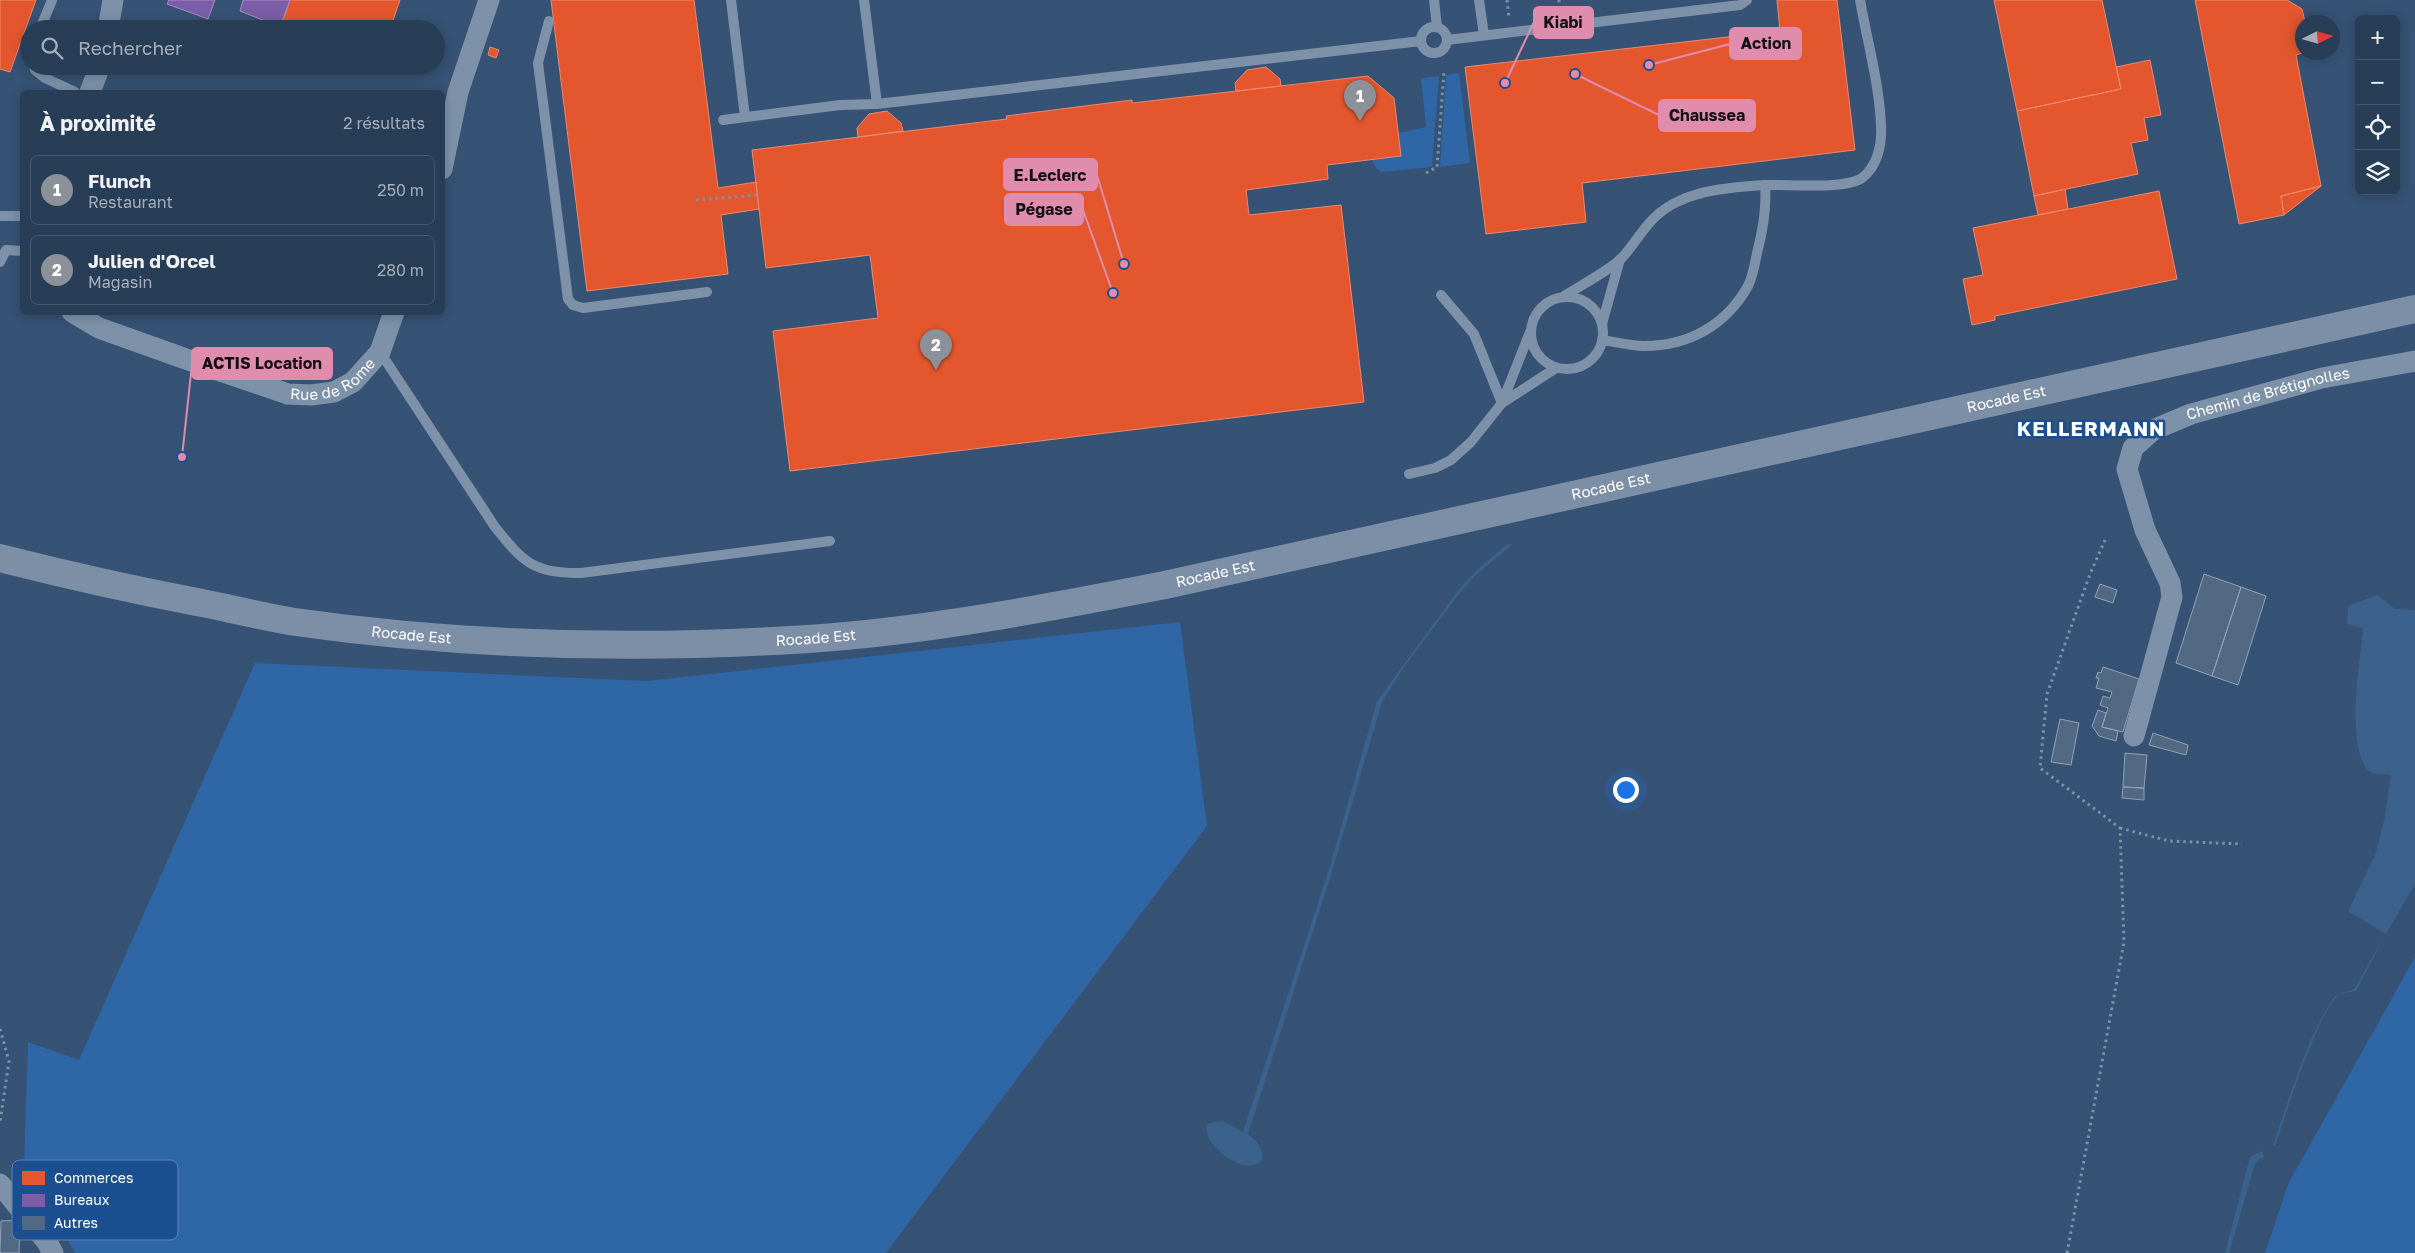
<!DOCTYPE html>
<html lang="fr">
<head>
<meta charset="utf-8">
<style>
	body { margin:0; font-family:"Golos Text",sans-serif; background:#30455d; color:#f1f3f6 }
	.controls { position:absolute; right:15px; top:15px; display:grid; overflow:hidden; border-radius:8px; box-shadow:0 2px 12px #0003 }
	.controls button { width:45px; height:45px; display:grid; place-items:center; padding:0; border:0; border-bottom:1px solid #44576d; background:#283e57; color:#f1f3f6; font:25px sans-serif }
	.compass { position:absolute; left:2295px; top:15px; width:45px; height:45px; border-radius:50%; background:#283e57; box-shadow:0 2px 12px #0003; rotate:85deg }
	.you { position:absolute; left:1625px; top:789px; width:18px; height:18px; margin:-12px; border:4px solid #fff; border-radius:50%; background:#1a73e8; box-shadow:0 0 0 8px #1a73e833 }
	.badge { display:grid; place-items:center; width:32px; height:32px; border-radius:50%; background:#8c9099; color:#fff; font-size:16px; font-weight:700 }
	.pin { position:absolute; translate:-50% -41px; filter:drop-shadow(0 1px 2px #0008) }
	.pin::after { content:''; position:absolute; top:26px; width:18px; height:15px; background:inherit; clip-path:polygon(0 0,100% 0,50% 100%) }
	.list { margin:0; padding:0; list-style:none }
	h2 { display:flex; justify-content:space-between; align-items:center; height:65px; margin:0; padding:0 20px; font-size:21px }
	h2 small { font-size:16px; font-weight:400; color:#a5aeba }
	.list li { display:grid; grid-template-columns:32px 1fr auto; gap:15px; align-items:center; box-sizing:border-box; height:70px; margin:0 10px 10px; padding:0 10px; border:1px solid #44576d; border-radius:8px }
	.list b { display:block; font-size:19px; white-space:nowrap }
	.list p { margin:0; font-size:16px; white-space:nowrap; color:#a5aeba }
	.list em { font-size:16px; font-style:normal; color:#a5aeba }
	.icon { flex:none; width:28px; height:28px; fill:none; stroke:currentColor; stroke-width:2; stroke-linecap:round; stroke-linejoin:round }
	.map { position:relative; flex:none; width:2415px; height:1253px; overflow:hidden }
	.search { position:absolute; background:#283e57; box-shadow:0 2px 12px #0003; left:20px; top:20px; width:425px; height:55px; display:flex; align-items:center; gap:12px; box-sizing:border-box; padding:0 18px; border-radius:28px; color:#a5aeba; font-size:19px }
	.panel { position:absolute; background:#283e57; box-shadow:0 2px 12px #0003; left:20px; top:90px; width:425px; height:225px; border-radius:8px }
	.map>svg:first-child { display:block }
</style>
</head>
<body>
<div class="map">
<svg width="2415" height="1253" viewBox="0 0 2415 1253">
	<rect width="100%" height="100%" fill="#365274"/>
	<!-- green -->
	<path fill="#2f66a5" d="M1459,73l11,90 -30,4 6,-92z
		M1439,76l-7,91 -50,5 -5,-3 -5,-9 29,-4 -3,-23 28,-6 -5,-49z
		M1180,622l27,204 -321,427h-811l-51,-89 4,-122 51,18 176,-397 391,18z
		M2415,957v296h-150l23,-69z"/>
	<!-- water -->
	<path fill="#3b618d" d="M1513,544l-38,32 -17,19 -54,72 -22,35 -51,173 -83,259c8,6 16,15 14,26 -13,16 -42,-5 -51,-18 -3,-4 -4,-10 -5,-15l2,-4 15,-2 20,11 87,-266 47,-165 79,-108 23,-25 27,-23z
		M2377,595l18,14 20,1v274l-29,50 -30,57c-5,1 -14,2 -18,5 -19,14 -54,123 -63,150l-2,-1c18,-50 32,-105 62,-149l19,-7 32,-55 -38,-23 27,-56 9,-34 7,-46c-6,-1 -17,1 -22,-4 -24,-23 -9,-111 -6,-143l-16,-4 1,-17 2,-2z
		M2262,1151l2,6 -6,3 -4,7 -25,86h-4l25,-96z"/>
	<!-- shops -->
	<path fill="#e4572e" stroke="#ec896d" d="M0,0h36l-26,72 -10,-3z
		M290,0h110l-10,29h-110z
		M551,0h143l24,188 38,-6 3,27 -38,6 7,59 -141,17z
		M1777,0h60l18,150 -273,33 4,39 -100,12 -21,-167 315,-36z
		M1994,0h108l19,89 -104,22z
		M2195,0h92l15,9 3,13h-3v30h3l-9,3 25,131 -40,10 3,19 -45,9z
		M490,47l9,3 -3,8 -8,-3z
		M2150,60l11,55 -17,3 4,22 -17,3 7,31 -104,22 -17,-85 104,-22 -5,-22z
		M352,66h24l-3,8z
		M1266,67l14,12 1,7 -45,5 -1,-8 12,-13z
		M1368,76l26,22 7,58 -74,9 1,14 -82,11 3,25 92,-10 23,197 -574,69 -17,-140 105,-13 -8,-63 -104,13 -14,-118 255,-31 -1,-3 126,-16v3z
		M887,111l14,12 2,8 -45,6 -1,-9 12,-14z
		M2321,186l-37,29 -3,-19z
		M2065,189l3,20 -30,6 -4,-19z
		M2159,191l18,88 -182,37v4l-23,5 -9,-46 20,-4 -10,-47z"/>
	<!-- offices -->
	<path fill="#7b5ea7" stroke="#a38ec1" d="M169,0h46l-7,19 -41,-15z
		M243,0h47l-10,27 -40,-16z"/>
	<!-- building -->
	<path fill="#526984" stroke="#92a2b6" d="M2204,574l37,13 -29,89 -36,-13z
		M2100,584l17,6 -4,13 -18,-6z
		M2241,587l25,9 -28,89 -26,-9z
		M2103,667l36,12 -16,53 -21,-5 6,-19 -8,-3 3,-9 7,2 2,-6 -16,-4 3,-10h-3l2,-6 3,1z
		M2098,710l8,3 -4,14 16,4 -2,10 -17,-5 -7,-10z
		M2060,719l19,4 -8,42 -20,-3z
		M2153,733l35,12 -2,10 -37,-10z
		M2125,753l22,2 -3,33 -21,-1z
		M2123,787l21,1v12l-22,-2z
		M20,1220l-1,33h-19l1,-32z"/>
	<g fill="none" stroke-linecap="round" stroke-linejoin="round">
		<!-- path -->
		<path stroke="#7d92a8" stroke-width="3" stroke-dasharray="2.5 4" stroke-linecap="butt" d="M1507,0l2,19
			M1559,0l1,12
			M1426,173l11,-6 7,-96
			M696,200l62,-5
			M2120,828l49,13 73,3
			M0,1029l9,32 -9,61
			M2067,1253l57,-311 -4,-114 -80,-60 7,-74 43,-120 15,-34"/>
		<!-- service -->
		<path stroke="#7d92a8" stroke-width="10" d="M731,0l14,117
			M864,0l13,104 544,-63
			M1434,0l3,27
			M1479,0l5,35
			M549,21l-11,42 30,236 5,6 10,3 124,-16
			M1421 40a13 13 0 1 1 26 0a13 13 0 1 1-26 0Z
			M40,29l12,-29
			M1447,40l293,-35 7,-5
			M34,66l1,4 10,8 30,14
			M723,120l117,-15 37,-1
			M0,216h22
			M0,262l6,-12 16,1
			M1441,295l33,39 28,69
			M1564,296c16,-10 44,-25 57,-37 20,-22 27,-44 58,-58 25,-12 58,-14 85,-16 23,-1 80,5 98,-7 15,-11 20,-33 19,-51 -1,-40 -14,-87 -21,-127
			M1531 333a36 36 0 1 1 72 0a36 36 0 1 1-72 0Z
			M1602,324l18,-65
			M1602,340c14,2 28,6 42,6 45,0 82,-21 104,-60 5,-10 7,-23 9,-33 6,-23 10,-45 8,-68
			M380,352l115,175c28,35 39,47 86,46l249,-32
			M1502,403l28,-71
			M1409,474l26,-6 16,-8 20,-18 31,-39 54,-35"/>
		<!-- minor -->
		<g stroke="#7d92a8" stroke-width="21">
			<path d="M108,29l5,-29"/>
			<path d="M90,92l10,-26"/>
			<path d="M442,169l16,-77 31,-92"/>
			<path id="s1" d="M72,312l27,16 101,36 88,30 23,1 23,-3 19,-10 27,-30 14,-40"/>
			<path id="s2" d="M2134,736l38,-139 -2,-14 -25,-53 -18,-61 6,-21 20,-18 38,-16 131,-36 93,-17"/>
			<path d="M0,1184l47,58 6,11"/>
		</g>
		<!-- primary -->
		<path stroke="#7d8ea7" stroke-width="28" id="s3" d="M0,558c67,17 134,32 202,45 31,6 62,14 93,19 170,24 342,28 513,17 120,-8 239,-31 357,-54l1250,-276"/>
	</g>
	<g text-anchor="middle" stroke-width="5" stroke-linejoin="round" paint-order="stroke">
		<!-- street labels -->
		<g font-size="15" fill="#fff" stroke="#1b4f8f">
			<text dy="5" stroke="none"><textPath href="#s1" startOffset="281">Rue de Rome</textPath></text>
			<text dy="5" stroke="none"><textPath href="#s2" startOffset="450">Chemin de Brétignolles</textPath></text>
			<text dy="5" stroke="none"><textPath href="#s3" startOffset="2039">Rocade Est</textPath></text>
			<text dy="5" stroke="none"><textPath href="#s3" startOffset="1634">Rocade Est</textPath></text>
			<text dy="5" stroke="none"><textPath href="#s3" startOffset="1229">Rocade Est</textPath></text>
			<text dy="5" stroke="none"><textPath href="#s3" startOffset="419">Rocade Est</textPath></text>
			<text dy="5" stroke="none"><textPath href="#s3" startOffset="824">Rocade Est</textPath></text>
		</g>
		<!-- district labels -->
		<g font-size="20" font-weight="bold" letter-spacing="1" fill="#fff" stroke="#1b4f8f">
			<text x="2091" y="436">KELLERMANN</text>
		</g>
	</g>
	<!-- legend -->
	<rect x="12" y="1160" width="166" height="80" rx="8" fill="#1b4f8f" stroke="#5f84b1" stroke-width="1"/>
	<rect x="22" y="1171" width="23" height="14" fill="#e4572e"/>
	<rect x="22" y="1194" width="23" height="13" fill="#7b5ea7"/>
	<rect x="22" y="1216" width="23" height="14" fill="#526984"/>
	<g font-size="14" fill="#fff">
		<text x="54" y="1183">Commerces</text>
		<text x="54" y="1205">Bureaux</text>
		<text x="54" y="1228">Autres</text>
	</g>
	<!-- callouts -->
	<path fill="none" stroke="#e08cad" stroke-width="2" d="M1505 83L1534 22M1649 65L1730 44M1575 74L1659 115M1124 264L1097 175M1113 293L1083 210M182 457L192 364"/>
	<g fill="#e08cad" stroke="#1b4f8f" stroke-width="2">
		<circle cx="1505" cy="83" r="5"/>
		<circle cx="1649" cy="65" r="5"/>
		<circle cx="1575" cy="74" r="5"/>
		<circle cx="1124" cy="264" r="5"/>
		<circle cx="1113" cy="293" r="5"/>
		<circle cx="182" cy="457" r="5"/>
	</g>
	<g fill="#e08cad" stroke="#e08cad" stroke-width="2">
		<rect x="1534" y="7" width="59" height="31" rx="5"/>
		<rect x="1730" y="28" width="71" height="31" rx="5"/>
		<rect x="1659" y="100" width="96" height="31" rx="5"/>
		<rect x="1004" y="159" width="93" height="31" rx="5"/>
		<rect x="1005" y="194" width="78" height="31" rx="5"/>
		<rect x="192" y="348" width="140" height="31" rx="5"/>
	</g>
	<g font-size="16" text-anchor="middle" font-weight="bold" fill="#111">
		<text x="1563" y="28">Kiabi</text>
		<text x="1766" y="49">Action</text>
		<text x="1707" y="121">Chaussea</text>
		<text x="1050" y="181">E.Leclerc</text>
		<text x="1044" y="215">Pégase</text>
		<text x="262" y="369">ACTIS Location</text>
	</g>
</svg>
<div class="controls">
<button>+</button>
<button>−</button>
<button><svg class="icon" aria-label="locate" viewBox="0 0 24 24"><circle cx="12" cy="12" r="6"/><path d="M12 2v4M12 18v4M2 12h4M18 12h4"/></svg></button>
<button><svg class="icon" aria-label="layers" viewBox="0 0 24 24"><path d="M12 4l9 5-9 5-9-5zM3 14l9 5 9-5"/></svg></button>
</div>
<svg class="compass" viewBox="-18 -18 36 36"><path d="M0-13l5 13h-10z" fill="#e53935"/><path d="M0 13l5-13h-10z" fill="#a5aeba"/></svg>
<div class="you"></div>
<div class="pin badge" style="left:1360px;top:121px">1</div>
<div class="pin badge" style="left:936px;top:370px">2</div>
<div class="search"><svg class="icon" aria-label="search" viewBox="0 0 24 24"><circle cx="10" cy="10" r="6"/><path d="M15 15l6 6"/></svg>Rechercher</div>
<section class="panel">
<h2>À proximité<small>2 résultats</small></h2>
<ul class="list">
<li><span class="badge">1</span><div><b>Flunch</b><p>Restaurant</p></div><em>250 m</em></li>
<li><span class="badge">2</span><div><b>Julien d'Orcel</b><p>Magasin</p></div><em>280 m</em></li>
</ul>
</section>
</div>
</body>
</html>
